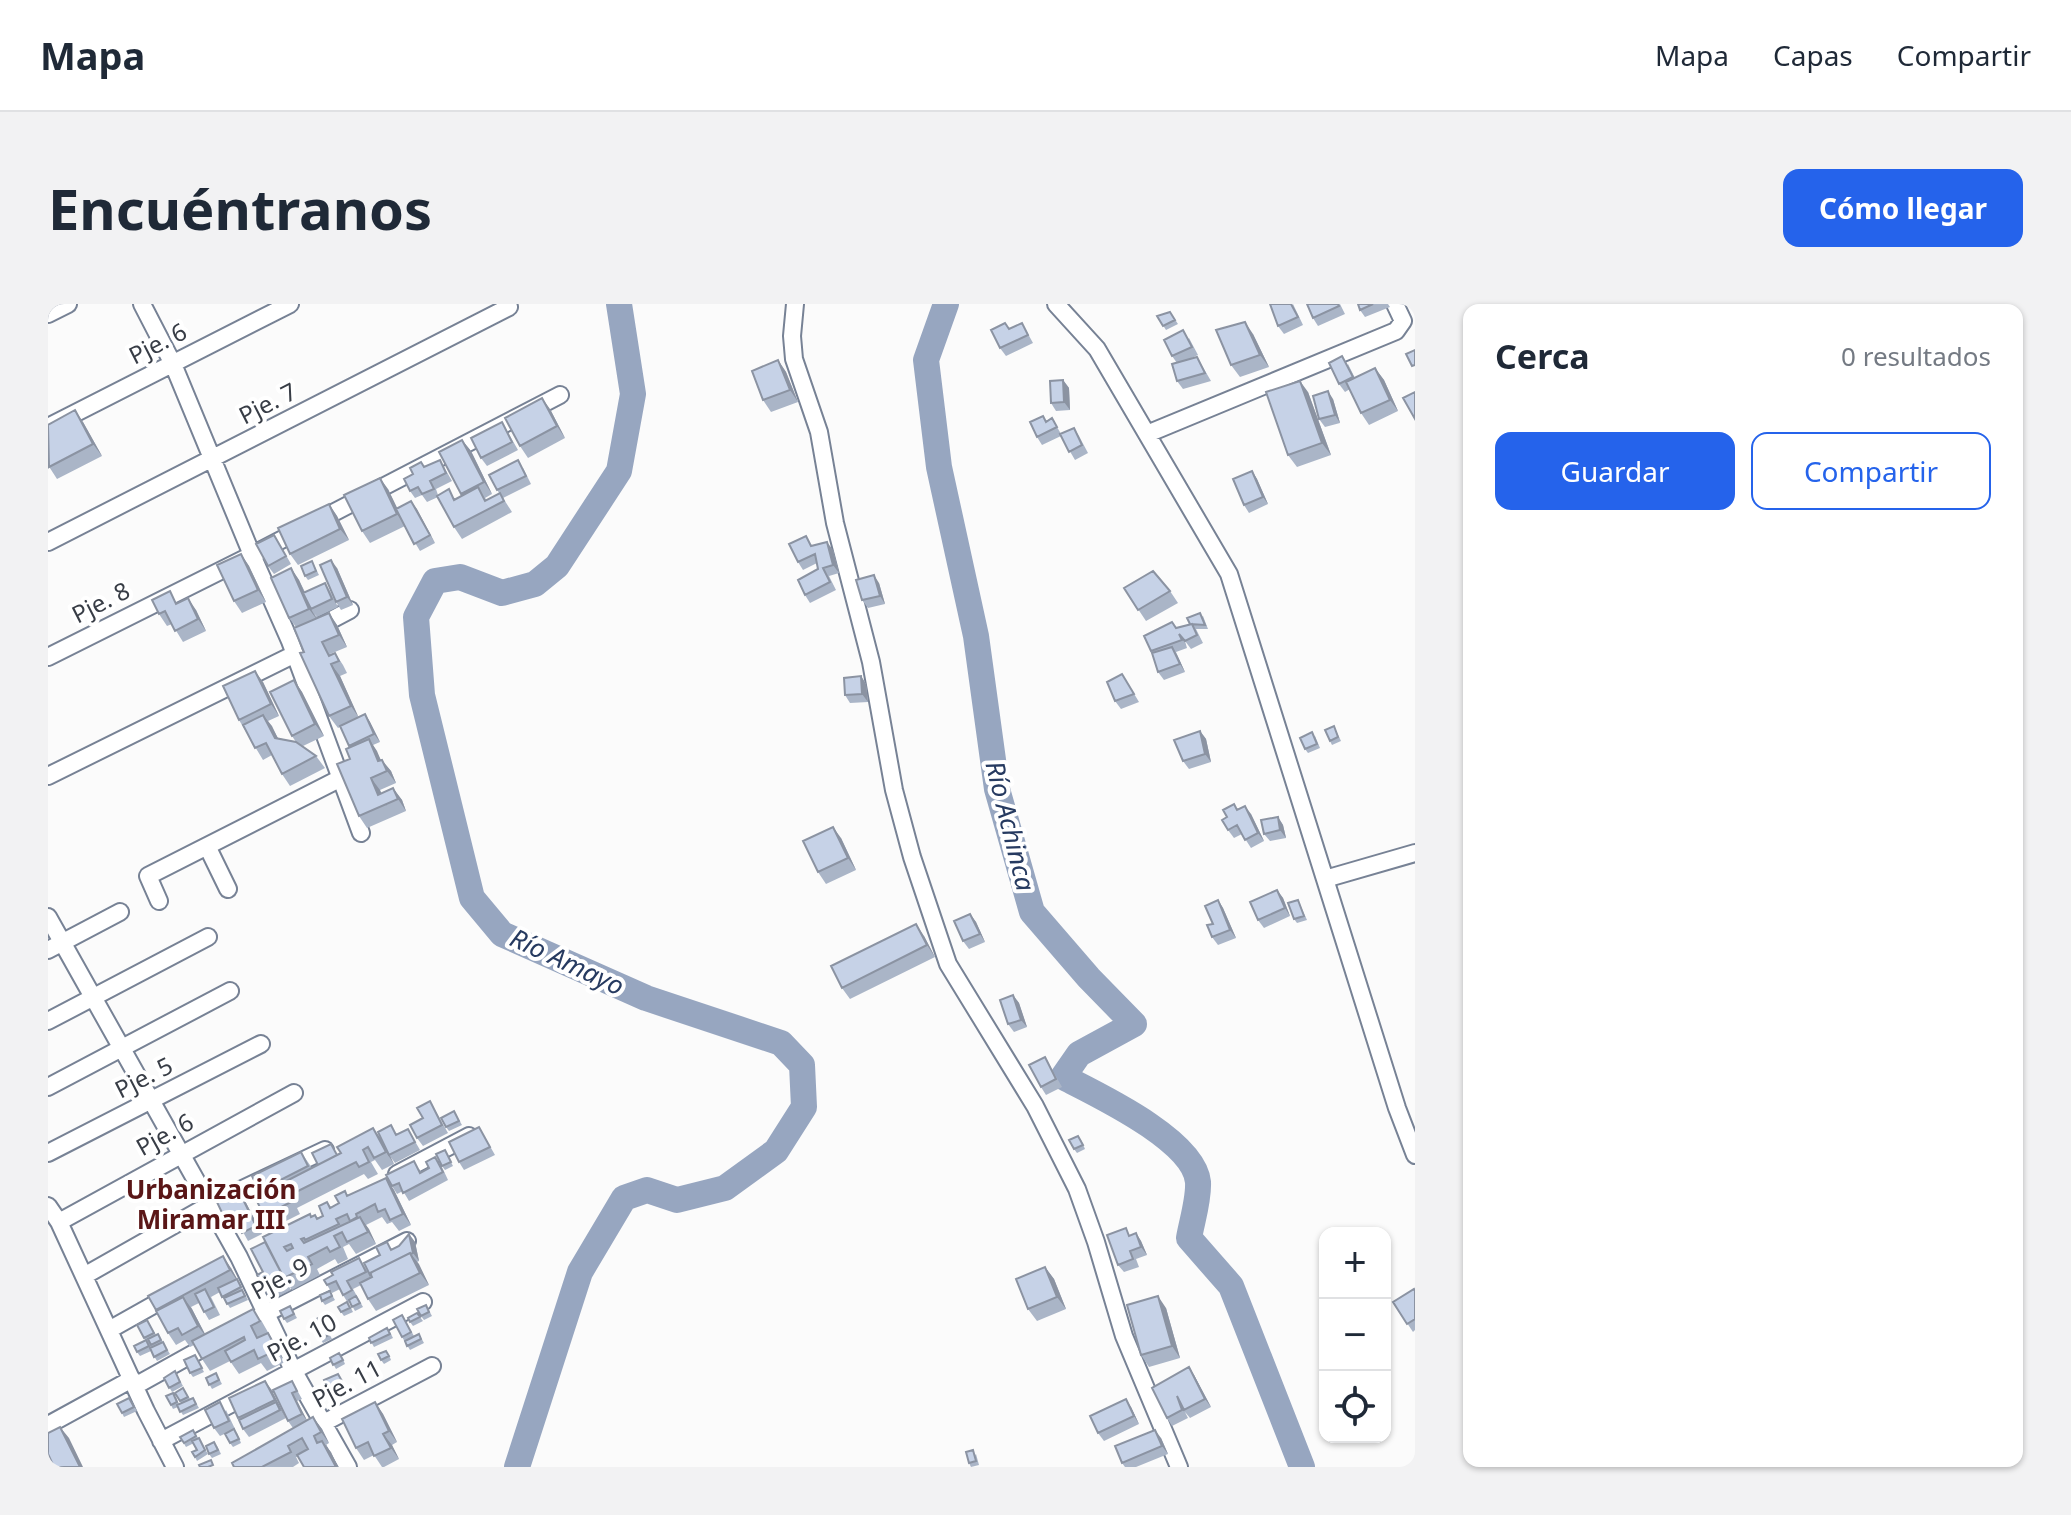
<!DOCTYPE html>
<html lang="es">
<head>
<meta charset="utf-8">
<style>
	body { margin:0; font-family:"Noto Sans",sans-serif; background:#f2f2f3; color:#1f2937 }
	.controls { position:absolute; right:24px; bottom:24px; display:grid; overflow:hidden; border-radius:16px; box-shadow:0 2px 6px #0004 }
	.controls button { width:72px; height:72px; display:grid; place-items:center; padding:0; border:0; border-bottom:2px solid #e0e1e3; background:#fff; color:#1f2937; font:40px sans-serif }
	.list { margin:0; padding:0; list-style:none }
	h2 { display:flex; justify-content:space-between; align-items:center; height:104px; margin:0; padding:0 32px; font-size:34px }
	h2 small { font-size:26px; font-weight:400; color:#747a83 }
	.actions { display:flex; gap:16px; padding:24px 32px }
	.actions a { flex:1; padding:18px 0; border:2px solid #2563eb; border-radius:16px; text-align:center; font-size:28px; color:#2563eb }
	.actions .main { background:#2563eb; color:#fff }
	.icon { flex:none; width:44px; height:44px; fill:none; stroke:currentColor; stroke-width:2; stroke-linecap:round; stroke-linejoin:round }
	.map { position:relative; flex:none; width:1367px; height:1163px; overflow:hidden; border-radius:16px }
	header { display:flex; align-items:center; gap:48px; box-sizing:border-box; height:112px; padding:0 40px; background:#fff; border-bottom:2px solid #e0e1e3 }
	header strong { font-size:38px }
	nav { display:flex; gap:44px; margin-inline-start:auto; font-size:28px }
	.intro { display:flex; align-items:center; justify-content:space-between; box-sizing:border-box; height:192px; padding:0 48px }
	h1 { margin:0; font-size:56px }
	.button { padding:20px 36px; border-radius:16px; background:#2563eb; color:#fff; font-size:28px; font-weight:700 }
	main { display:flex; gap:48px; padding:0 48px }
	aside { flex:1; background:#fff; border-radius:16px; box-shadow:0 2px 6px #0004 }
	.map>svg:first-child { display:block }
</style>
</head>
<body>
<header>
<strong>Mapa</strong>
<nav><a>Mapa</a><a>Capas</a><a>Compartir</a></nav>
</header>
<div class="intro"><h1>Encuéntranos</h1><a class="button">Cómo llegar</a></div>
<main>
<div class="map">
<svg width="1367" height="1163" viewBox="0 0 1367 1163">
	<rect width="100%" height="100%" fill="#fbfbfb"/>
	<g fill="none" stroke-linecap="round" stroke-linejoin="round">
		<!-- river -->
		<path stroke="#97a6c0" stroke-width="26" d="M898,0l-20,56 13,107 37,169 21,153 35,123 57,66 45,46 -55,30 -16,23c35,18 131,63 135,105 1,17 -6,39 -9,56l42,48 71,181
			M469,1163l63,-195 44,-74 23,-8 30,10 48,-12 51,-37 28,-44 -2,-42 -21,-22 -135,-45 -144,-64 -30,-36 -50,-203 -6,-78 19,-36 25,-4 42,16 33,-9 22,-18 62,-95 14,-77 -14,-90"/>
		<!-- minor casing -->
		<g stroke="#778295" stroke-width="20">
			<path id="minor" d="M94,0l31,60 79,191 38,86 71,192
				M747,0l-3,32 2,23 25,73 16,91 36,139 23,128 18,67 36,107 87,142 42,83 19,53 28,94 55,131
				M1008,0l41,45 132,225 168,534 18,47
				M0,10l20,-10
				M0,123l242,-123
				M1099,130l249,-103 7,-10 -8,-17
				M0,238l461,-235
				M268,324l34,-18
				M0,353l204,-102 308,-160
				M0,472l247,-122
				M159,542l21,43
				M1277,575l90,-26
				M111,597l-11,-25 193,-98
				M0,613l191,340 54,113 55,97
				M0,646l72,-38
				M0,717l160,-84
				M0,783l182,-96
				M0,849l213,-109
				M349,870l72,-38
				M0,902l11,16 87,189 29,56
				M11,918l235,-129
				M36,972l127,-72 114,-54
				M211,1013l148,-76
				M61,1026l64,-36
				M87,1082l79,-44
				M0,1121l84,-46
				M268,1123l116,-61
				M113,1137l262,-139"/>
		</g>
		<!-- minor -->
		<use href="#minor" stroke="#fff" stroke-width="16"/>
	</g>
	<!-- wall -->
	<path fill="#aab5c7" d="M1245,0l10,21 -19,9 -6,-8z
		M1292,0l5,10 -27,12 -5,-8z
		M1310,0h30l2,3 -25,10 -5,-7z
		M1122,8l8,12 -12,6 -9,-14z
		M974,19l11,20 -27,13 -6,-8z
		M1205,30l16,33 -29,10 -9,-12z
		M1141,34l9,17 -13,6 12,-4 14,24 -28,8 -6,-8v-18l-5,-7z
		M730,56l8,12 12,30 -27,10 -8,-12z
		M1300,60l7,14 20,-10 9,12 14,31 -29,14 -8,-12 -11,-24 -5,3 -6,-8z
		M1015,76l6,8 1,22 -14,1 -5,-8z
		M1260,88l23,63 -34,12 -9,-12z
		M1285,95l7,24 -15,4 -6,-8z
		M502,105l15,29 -37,20 -8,-12z
		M1004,114l9,16 13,-6 5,8 9,17 -13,7 -14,-24 -19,9 -5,-8 9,-16z
		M35,118l19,34 -45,23 -9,-14z
		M454,118l16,28 -31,16 -6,-8z
		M414,136l9,11 21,43 -7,4 2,2 12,-7 -10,-18 34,-7 8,16 -28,14 9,14 -50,27 -8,-12 -16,-30 -11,5 -5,-7 -7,3 -5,-7 3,-17 8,-12 4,5 15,-7 12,21 -16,8 2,6 17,4 7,-3 -23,-44z
		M1204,167l5,8 11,25 -19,9 -5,-8z
		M340,185l9,20 14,-8 24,42 -15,8 -15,-25 -35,17 -8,-12z
		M281,200l8,12 12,24 -51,25 -8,-11z
		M231,239l12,21 -17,10 -6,-8z
		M765,242l20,4 6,23 -10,3 7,14 -26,13 -5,-8 13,-26 -1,-6 -14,7 -5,-8z
		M193,250l8,12 17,36 -24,11 -8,-12z
		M264,257l7,14 -11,5 -3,-4z
		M243,264l8,12 6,12 20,-9 5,8 8,16 -21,10 -2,-3 2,4 12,-5 8,12 10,22 -17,7 5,-1 8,12 4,8 -7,3 18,41 7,-3 5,8 10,20 -7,3 8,15 10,11 5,12 -16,7 1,4 12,-6 9,12 4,11 -39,17 -8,-12 -9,-57v-12l-10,-20 -2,1 -9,-12 -25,-64 -8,-25 -7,-9z
		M289,264l16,37 -12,5 -5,-8z
		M831,279l6,21 -17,4 -6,-8z
		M1076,284l46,3 8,12 -32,18z
		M130,299l18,7 10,21 -23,11 -11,-18 -5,2 -8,-12z
		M1155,312l5,13h-12l7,14 -12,6 -6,-8 2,7 -11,4 9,20 -21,8 -6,-8 -7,-21 21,-29 4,6 14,-4z
		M813,372l5,8 2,18 -18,1 -5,-8z
		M246,376l8,12 22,44 -21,10 13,10 9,12 -35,18 -8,-12 -10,-19 -9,5 -24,-40 24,-38 16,34 -11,5 10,17 18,4 -4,-6z
		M1079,378l12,20 -18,7 -6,-8z
		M1286,422l7,15 -9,4 -2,-4z
		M1152,427l6,8 5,23 -22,7 -6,-8z
		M1267,432l5,12 -12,5 -3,-4z
		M1190,506l13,4 13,27 -13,7 -9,-14 -8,4 -6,-8z
		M1230,513l5,8 3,13 -16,3 -6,-7z
		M793,534l15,32 -30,14 -8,-12z
		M1229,586l6,8 7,18 -26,12 -6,-8z
		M1170,596l5,8 13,30 -18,7 -6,-8 1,-13z
		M1250,596l9,20 -10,3 -3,-4z
		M922,610l6,8 9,20 -16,7 -6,-8z
		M876,632l11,21 -85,42 -8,-11z
		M965,691l6,8 8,24 -13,5 -6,-8z
		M997,753l17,30 -16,8 -5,-8z
		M382,797l18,32 -25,13 -6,-8z
		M406,807l8,14 -13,6 -3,-4z
		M431,823l16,28 -31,15 -5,-8z
		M360,825l12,21 -25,13 -6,-8 9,-21z
		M334,836l12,24 -12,6 -7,-10 -4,2 7,12 -10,5 -4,-5 -67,34 3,6 -28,14 -8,-12 -2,-22 -3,-3 42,-39 11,16 26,-13z
		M1033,836l4,9 -8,4 -3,-4z
		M399,850l6,12 -8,4 -3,-4z
		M393,861l7,15 -39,21 -6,-10 -6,3 -5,-8 27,-17 2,3z
		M338,874l8,12 17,35 -12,6 -7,-9 -5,2 -5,-7 -16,8 10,19 -20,10 -7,-10 -6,3 5,12 -10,5 -3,-5 -18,10 3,6 -28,15 -4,-6 3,6 -20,10 -5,-8 -3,-20 49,-56 3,-1 3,3 5,-2 4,-14 4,5 8,-4 6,-12 3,5z
		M189,883l5,8 20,39 -14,7 -10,-18 -7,4 -6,-8z
		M1088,929l5,8 6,14 -11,4 3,8 -15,5 -6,-7 13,-30z
		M361,930l6,8 4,19 -2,1 12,23 -53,26 -8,-12 -7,-14 -8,4 10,18 -8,4 -5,-9 -2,1 -5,-8 -3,-6 -8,4 -5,-8 6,-10 26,-17 12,19 -7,-14 35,-17z
		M997,963l9,12 12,30 -29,12 -9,-12z
		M183,964l17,32 -18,8 -10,-16 -9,5 9,18 -11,5 -10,-17 -8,4 14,27 56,-14 24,42 -18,9 -6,-8 -22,11 -9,-13 -20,10 -8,-12 -8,-14 -4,2 -5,-7 -9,5 -8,-12 -20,-37z
		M1367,987v39l-2,2 -20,-30z
		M284,991l3,5 -10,5 -3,-4z
		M378,1001l6,11 -8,4 -3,-4z
		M242,1002l7,12 -10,5 -3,-4z
		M302,1002l3,6 -9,4 -3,-4z
		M1118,1004l14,50 -31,9 -8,-12z
		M369,1009l6,8 -10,5 -3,-4z
		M354,1011l12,21 5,-2 5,9 -14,7 -8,-13z
		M284,1013l2,5 -9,4 7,13 -9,4 -10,-16z
		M99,1016l9,15 4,3 10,16 -13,7 -6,-10 -11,5 -3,-4 8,-12 -8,-15z
		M342,1028l3,6 -19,9 -5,-9z
		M147,1051l9,17 -11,5 -3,-4z
		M341,1051l2,5 -7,4 -3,-4z
		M294,1053l3,7 -9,5 -6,-11z
		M127,1067l8,15 -11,6 -8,-14z
		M168,1069l6,11 -10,5 -6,-11z
		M290,1070l6,11 -13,7 -3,-4z
		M1146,1071l17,32 -21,11 -5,-6 3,6 -16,8 -5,-8z
		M244,1077l10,18 -5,2 10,20 6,-4 9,12 7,14 -3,2 12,22h-34l-6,-10h-2l3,6 -6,4h-59l59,-39 -5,-7z
		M135,1084l7,11 3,-1 6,10 -16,7 -5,-8 -5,2 -2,-4 5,-8 3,7 2,-1 -6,-10z
		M223,1085l15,29 -37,19 -6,-8 -14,-31z
		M84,1098l5,9 -13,6 -2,-4z
		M327,1098l8,12 14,28 -5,3 7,14 -15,8h-2l-8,-12 -10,5 -8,-12z
		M1083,1103l8,17 -35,17 -6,-8z
		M178,1106l9,19 -15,7 -6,-8z
		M145,1126l15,24 -11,7 -2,-4 2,-7 -3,-7 -8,4 -6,-10z
		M189,1129l4,10 -8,4 -3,-4z
		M1113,1134l7,16 -32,13h-11l-3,-4z
		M169,1142l4,8 -9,4 -3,-4z
		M928,1150l3,11 -8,2 -2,-4z"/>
	<!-- shaded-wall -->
	<path fill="#8b93a2" d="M1197,18l8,12 16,33 -9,-12z
		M730,56l8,12 12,30 -8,-12z
		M1327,64l9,12 14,31 -8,-11z
		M1015,76l6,8 1,22 -6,-8z
		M1252,77l8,11 23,63 -9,-12z
		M1280,87l5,8 7,24 -5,-8z
		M494,94l8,11 15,29 -8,-12z
		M27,106l8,12 19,34 -9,-12z
		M414,136l9,11 21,43 -8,-12z
		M1204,167l5,8 11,25 -5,-7z
		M332,174l8,11 18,37 -9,-12z
		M363,197l6,8 18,34 -5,-8z
		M281,200l8,12 12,24 -9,-11z
		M779,238l6,8 6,23 -6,-8z
		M193,250l8,12 17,36 -8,-12z
		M283,256l6,8 16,37 -6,-8z
		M243,264l8,12 13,29h-1l7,12 -9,-12z
		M826,271l5,8 6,21 -5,-8z
		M140,294l8,12 10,21 -8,-12z
		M281,309l8,12 10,22 -8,-12z
		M1124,343l5,8 8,17 -5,-8z
		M283,360l9,12 19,42 -8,-12z
		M207,367l8,11 16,34 -8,-12z
		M813,372l5,8 2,18 -6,-8z
		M246,376l8,12 22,44 -9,-12z
		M317,410l5,8 10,20 -6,-8z
		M215,411l9,11 11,23 -8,-11z
		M1152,427l6,8 5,23 -6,-8z
		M321,435l8,12 9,22 -8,-12z
		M334,456l9,11 5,12 -9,-12z
		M323,474l9,12 7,16 -9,-11z
		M345,484l9,12 4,11 -8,-12z
		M1197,502l6,8 13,27 -6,-8z
		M1230,513l5,8 3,13 -6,-8z
		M785,523l8,11 15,32 -8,-12z
		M1229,586l6,8 7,18 -5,-8z
		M1170,596l5,8 13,30 -6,-8z
		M922,610l6,8 9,20 -5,-8z
		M868,620l8,12 11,21 -8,-12z
		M965,691l6,8 8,24 -6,-7z
		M325,824l9,12 12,24 -8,-12z
		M338,874l8,12 17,35 -8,-11z
		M189,883l5,8 20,39 -6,-8z
		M312,913l9,12 7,15 -8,-12z
		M1088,929l5,8 6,14 -6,-8z
		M361,930l6,8 4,19 -6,-8z
		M362,949l9,11 10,21 -9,-12z
		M175,952l8,12 13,23 -14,-21z
		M997,963l9,12 12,30 -9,-12z
		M1110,992l8,12 14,50 -8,-12z
		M135,993l9,12 15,29 -9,-12z
		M220,1029l8,12 9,17 -8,-12z
		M1141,1063l5,8 17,32 -6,-8z
		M217,1077l6,8 15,29 -11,-18z
		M244,1089l5,8 11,21 -6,-8z
		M1078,1095l5,8 8,17 -5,-8z
		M327,1098l8,12 14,28 -8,-11z
		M265,1113l9,12 7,14 -8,-11z
		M12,1123l9,11 14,29h-3z
		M1107,1126l6,8 7,16 -6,-8z
		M335,1130l9,11 7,14 -8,-11z
		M274,1137l9,11 7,15h-2z"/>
	<!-- building -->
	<path fill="#c6d2e7" stroke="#8b93a2" stroke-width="2" fill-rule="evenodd" d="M1222,0h21l7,13 -20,9z
		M1259,0h31l1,2 -26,12z
		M1310,0h15l-13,6z
		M1122,8l5,8 -12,6 -6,-10z
		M1197,18l15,33 -29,10 -15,-35z
		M957,19l4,6 13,-6 6,12 -28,13 -9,-18z
		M1135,26l9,17 -20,9 -8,-16z
		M1367,46v15l-3,1 -6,-12z
		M1294,52l11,21 -14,7 -10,-21z
		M1149,53l8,16 -28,8 -5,-17z
		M730,56l12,30 -27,10 -11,-29z
		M1327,64l15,32 -29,13 -15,-31z
		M1015,76l1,22 -13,1 -1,-22z
		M1252,77l22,62 -34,12 -22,-63z
		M1280,87l7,24 -16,4 -6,-23z
		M1367,88v27l-12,-21z
		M494,94l15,28 -37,20 -15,-28z
		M27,106l18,34 -44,23 -1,-42z
		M995,112l3,6 6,-4 5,9 -20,10 -7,-15z
		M454,118l10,20 -31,16 -10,-20z
		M1026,124l8,17 -13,7 -9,-18z
		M414,136l22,42 -23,12 -22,-42z
		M392,156l6,13 -16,8 4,8 -12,5 -4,-7 -8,4 -6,-12 9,-5 -3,-6 11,-6 3,5z
		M470,156l8,16 -29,14 -8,-15z
		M1204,167l11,26 -19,8 -11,-26z
		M332,174l17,36 -35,17 -18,-36z
		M430,183l7,14 15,-8 4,8 -50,26 -17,-31 12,-7 5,11z
		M363,197l19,34 -16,9 -18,-35z
		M281,200l11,25 -50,25 -12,-26z
		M226,231l12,21 -18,10 -12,-22z
		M758,232l5,10 16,-4 6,23 -10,3 7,14 -25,13 -7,-15 20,-11 -3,-15 -17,8 -9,-18z
		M193,250l17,36 -24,11 -17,-36z
		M283,256l16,37 -11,5 -16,-37z
		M264,257l4,10 -11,5 -4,-10z
		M243,264l18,41 -20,9 -18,-40z
		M1105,267l17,20 -32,19 -14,-22z
		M826,271l6,21 -18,4 -6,-20z
		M277,279l7,16 -21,10 -8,-16z
		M122,287l6,13 12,-6 10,21 -23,12 -10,-20 -6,3 -7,-14z
		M281,309l10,22 -17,7 7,14 6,-3 4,8 -8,3 20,42 -22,10 -29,-63 4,-1 -10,-24z
		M1152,309l5,12 -15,-1 -3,-6z
		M1124,318l4,6 16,-4 5,11 -12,6 -6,-7 3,6 -31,11 -7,-15z
		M1124,343l8,17 -22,8 -6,-19z
		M207,367l16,33 -32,16 -16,-34z
		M1074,370l12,20 -19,7 -8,-19z
		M813,372l1,18 -17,1 -1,-17z
		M246,376l21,44 -23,12 -22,-44z
		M317,410l9,20 -25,12 -9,-20z
		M215,411l12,23 21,4 20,14 -34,18 -16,-31 -11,5 -12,-23z
		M1286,422l4,11 -8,4 -5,-11z
		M1152,427l5,23 -22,7 -9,-21z
		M1264,428l5,12 -12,5 -5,-11z
		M321,435l9,22 4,-1 5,11 -16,7 7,17 15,-7 5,11 -39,17 -22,-52 13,-5 -4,-10z
		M1186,500l3,6 8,-4 13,27 -13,7 -8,-15 -9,5 -6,-10 5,-3 -4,-7z
		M1230,513l2,13 -16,4 -3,-14z
		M785,523l15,31 -30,14 -15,-31z
		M1229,586l8,18 -27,12 -8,-18z
		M1170,596l12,30 -18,7 -5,-12 6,-1 -8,-18z
		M1250,596l6,16 -10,3 -6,-16z
		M922,610l10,20 -17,7 -9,-20z
		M868,620l11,21 -85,43 -11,-22z
		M965,691l8,25 -13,4 -8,-24z
		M997,753l11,22 -15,8 -12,-22z
		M382,797l12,24 -25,13 -7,-13 13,-7 -6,-10z
		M406,807l5,10 -13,6 -5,-9z
		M343,821l5,10 12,-6 7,13 -26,13 -11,-23z
		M431,823l11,20 -31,15 -10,-20z
		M325,824l13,24 -12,6 -6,-11 -5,3 6,12 -10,5 -3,-5 -68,34 3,6 -27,14 -9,-19 86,-44 -4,-6z
		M1030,832l5,9 -9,4 -5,-9z
		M283,840l6,11 -19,10 -6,-12z
		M397,846l6,12 -9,4 -6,-12z
		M253,848l7,14 -49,25 -7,-15z
		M387,853l8,15 -40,21 -4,-10 -7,3 -6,-11 28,-14 6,12 9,-5 -3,-6z
		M338,874l17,36 -13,6 -5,-11 -7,3 -3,-8 -19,10 1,3 -7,4 -3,-7 -11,5 3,5 -34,16 -1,-2 -3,1 3,4 56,-26 8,15 -21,10 -5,-10 -8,4 6,11 -10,5 -3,-5 -19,10 4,7 -28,14 -21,-41 47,-23 1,3 4,-2 2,4 6,-3 -4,-10 8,-4 3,6 9,-5 -4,-7 10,-5 2,5zM243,940l2,4 -6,3 -3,-4z
		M189,883l19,39 -14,7 -8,-18 -9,4 -10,-21z
		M1078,924l3,8 7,-3 5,14 -11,4 3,8 -15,6 -11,-30z
		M361,930l4,19 -2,1 -1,-1 -40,20 1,1 -1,1 -6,-12 16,-8 -4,-8 11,-5 4,8 8,-4z
		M217,938l21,40 -20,10 -9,-17 6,-3 -12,-23z
		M362,949l10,20 -52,26 -8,-16 12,-6 -2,-4z
		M175,952l7,14 -74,40 -8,-14z
		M311,954l7,14 -19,9 5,9 -9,5 -7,-14 -9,4 -3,-5 9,-5 -2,-3z
		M997,963l12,30 -29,12 -12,-30z
		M189,975l4,8 -19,10 -4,-9z
		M157,985l9,18 -10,5 -9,-18z
		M1366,985l1,2v28l-8,5 -14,-22z
		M194,986l3,6 -18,8 -3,-6z
		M282,987l2,5 -10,5 -2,-6z
		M308,992l4,7 -8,4 -3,-7z
		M1110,992l14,50 -31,9 -14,-50z
		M135,993l15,29 -16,9 -4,-7 -10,5 -12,-22z
		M299,998l3,6 -9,4 -3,-5z
		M378,1001l3,7 -8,4 -4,-7z
		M242,1002l4,8 -10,5 -4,-8z
		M205,1005l7,12 -9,5 6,12 11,-5 9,17 -19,9 -4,-9 -23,12 -6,-11 20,-11 -1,-3 -42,22 -10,-18z
		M281,1009l2,5 -18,9 -3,-5z
		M369,1009l3,4 -10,5 -2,-4z
		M354,1011l9,17 -9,5 -9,-17z
		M99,1016l7,13 -10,5 -7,-13z
		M276,1021l5,10 -8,4 -6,-10z
		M339,1024l3,6 -19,9 -2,-5z
		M110,1030l3,6 -10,5 -3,-6z
		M371,1030l2,5 -14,7 -2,-5z
		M98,1036l3,6 -12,6 -3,-6z
		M115,1038l4,8 -13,7 -4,-9z
		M338,1047l3,5 -8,4 -3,-6z
		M291,1049l4,7 -10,5 -3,-7z
		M147,1051l7,13 -12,5 -6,-13z
		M1141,1063l16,32 -21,11 -7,-14 5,14 -15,8 -15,-30z
		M127,1067l5,11 -11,6 -5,-10z
		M168,1069l3,7 -10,5 -3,-7z
		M290,1070l4,7 -14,7 -4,-8z
		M217,1077l10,19 -37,18 -9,-20z
		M244,1077l5,10 -5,2 10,21 -14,7 -15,-31z
		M135,1084l5,9 -8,4 -5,-8z
		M125,1089l4,9 -6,3 -5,-9z
		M81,1094l5,9 -12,6 -5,-9z
		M145,1094l3,6 -16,8 -3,-7z
		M1078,1095l8,17 -36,17 -8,-17z
		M172,1098l9,19 -15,7 -9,-18z
		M228,1098l4,8 -37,19 -4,-9z
		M327,1098l14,29 -6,3 8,14 -17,8 -6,-14 -12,6 -14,-29z
		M265,1113l8,15 -7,4 3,7 5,-2 14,26h-32l-7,-12 11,-6 -6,-11 -14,8 3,6 -29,15h-28l-2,-4z
		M12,1123l20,40h-26l-6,-13v-21z
		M186,1125l5,10 -9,4 -5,-9z
		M145,1126l3,6 -12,7 -4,-6z
		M1107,1126l7,16 -40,17 -7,-17z
		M151,1134l6,12 -10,7 -3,-5 5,-2 -5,-9z
		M166,1138l4,8 -9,4 -3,-8z
		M925,1146l3,11 -7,2 -3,-11z
		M163,1156l2,5 -5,2h-8l-1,-2z"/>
	<g text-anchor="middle" stroke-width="8" stroke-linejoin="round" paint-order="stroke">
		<!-- street labels -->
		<g font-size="24" fill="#383d46" stroke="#fff">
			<text transform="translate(110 40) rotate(-27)" y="8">Pje. 6</text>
			<text transform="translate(220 100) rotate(-27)" y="8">Pje. 7</text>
			<text transform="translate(53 299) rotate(-27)" y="8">Pje. 8</text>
			<text transform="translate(96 774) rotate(-27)" y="8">Pje. 5</text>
			<text transform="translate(117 831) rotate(-29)" y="8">Pje. 6</text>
			<text transform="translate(232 975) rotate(-28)" y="8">Pje. 9</text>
			<text transform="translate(254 1034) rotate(-28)" y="8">Pje. 10</text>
			<text transform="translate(299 1080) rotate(-28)" y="8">Pje. 11</text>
		</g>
		<!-- water labels -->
		<g font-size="26" font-style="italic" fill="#263a60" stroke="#fff">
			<text transform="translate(962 522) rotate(76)" y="9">Río Achinca</text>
			<text transform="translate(519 658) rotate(25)" y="9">Río Amayo</text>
		</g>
		<!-- neighbourhood labels -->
		<g font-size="26" font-weight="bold" fill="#5a1617" stroke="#fff">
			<text x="163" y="895">Urbanización<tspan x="163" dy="30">Miramar III</tspan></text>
		</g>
	</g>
</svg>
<div class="controls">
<button>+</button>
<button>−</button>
<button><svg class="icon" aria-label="locate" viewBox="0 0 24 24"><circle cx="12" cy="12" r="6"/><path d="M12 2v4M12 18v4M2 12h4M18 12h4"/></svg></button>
</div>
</div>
<aside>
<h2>Cerca<small>0 resultados</small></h2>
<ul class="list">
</ul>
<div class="actions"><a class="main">Guardar</a><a>Compartir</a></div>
</aside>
</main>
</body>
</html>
